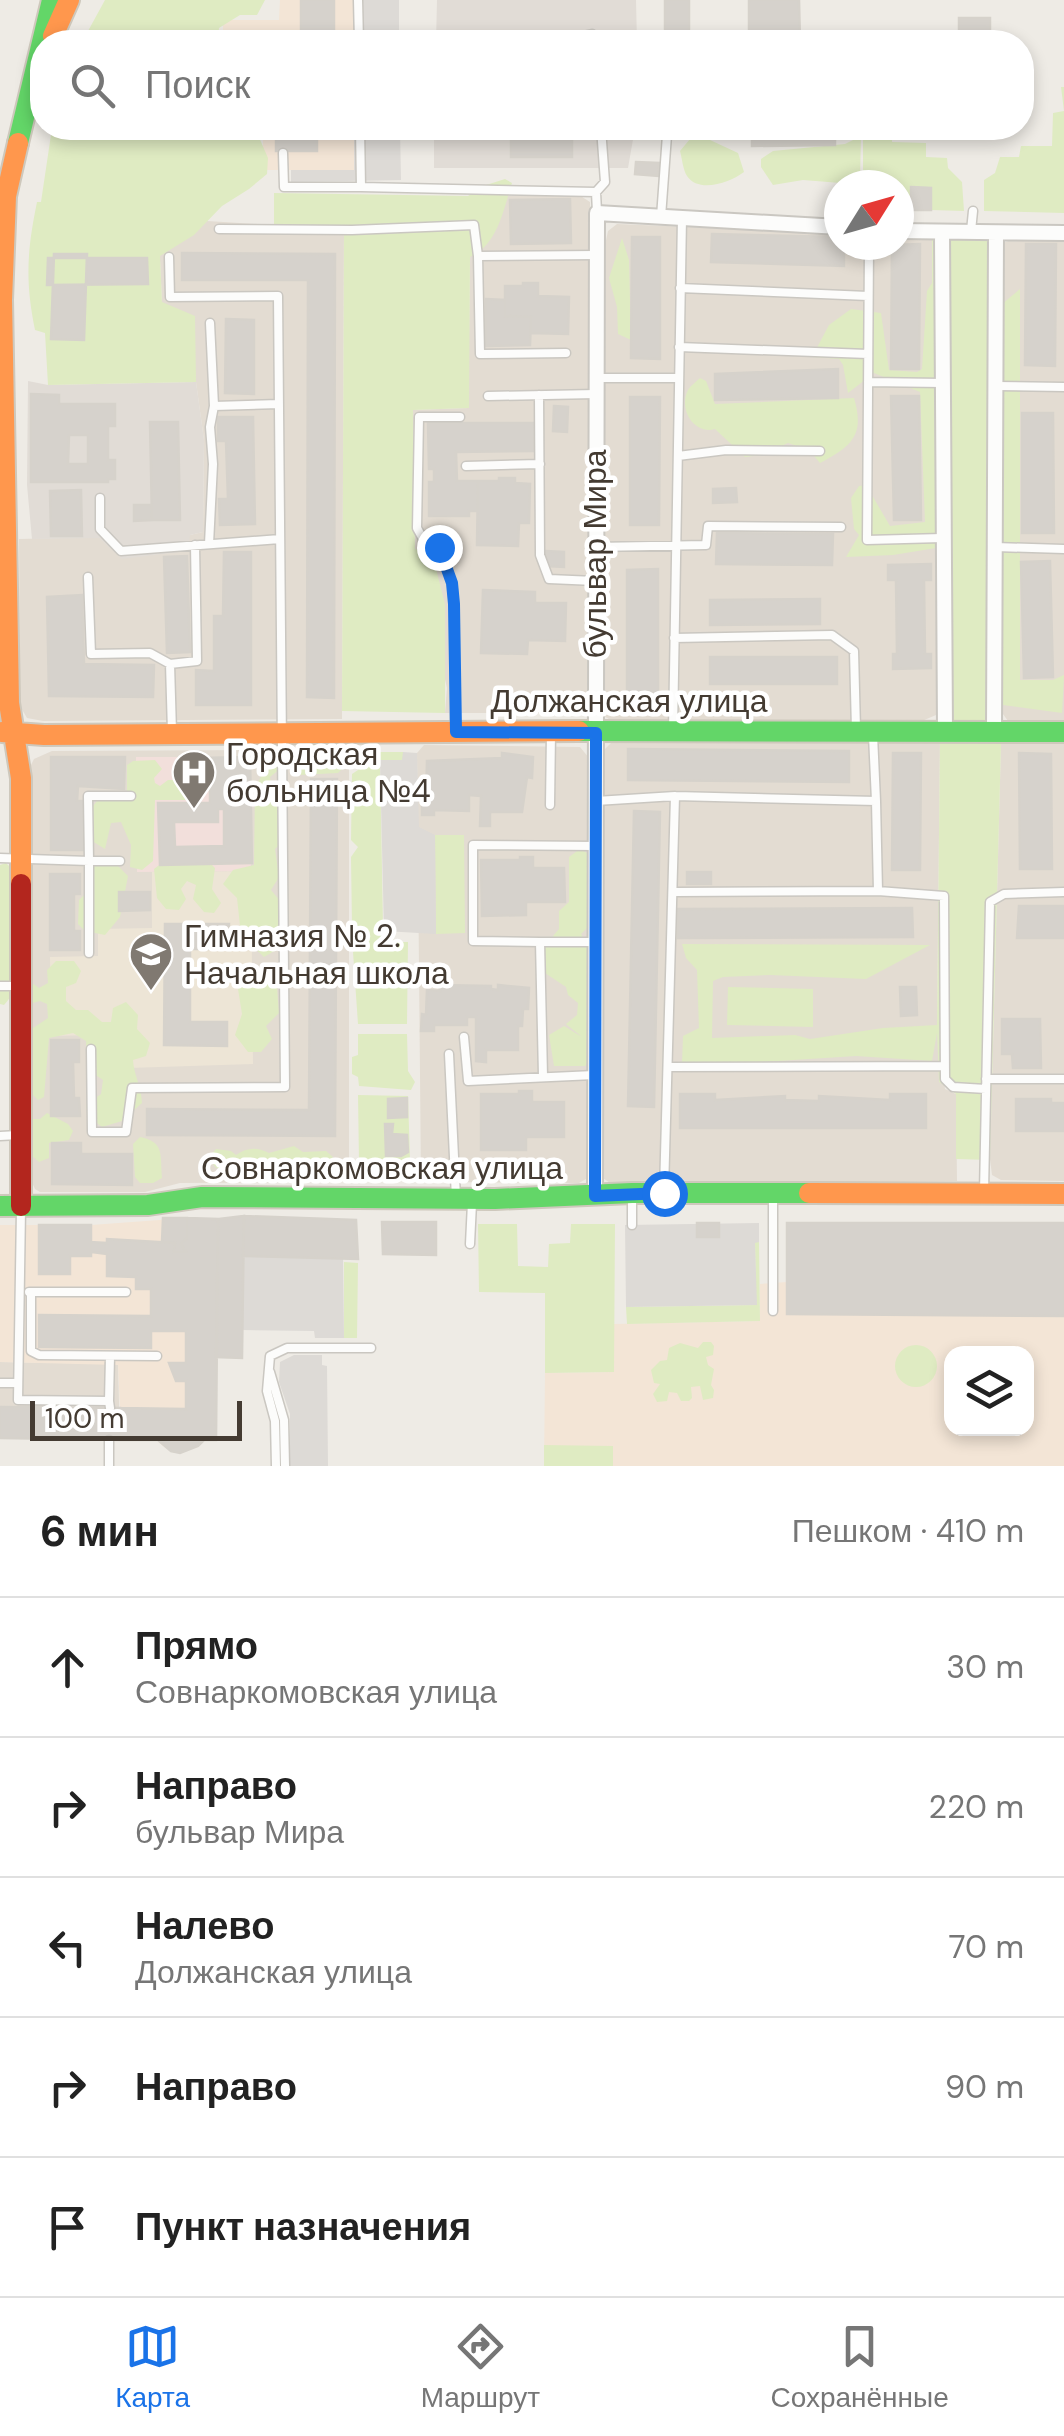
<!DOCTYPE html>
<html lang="ru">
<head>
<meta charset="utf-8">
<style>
	body { margin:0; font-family:"DM Sans",sans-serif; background:#f6f6f6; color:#222 }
	.controls { position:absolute; right:30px; bottom:30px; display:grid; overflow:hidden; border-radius:20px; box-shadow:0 5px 15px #0003 }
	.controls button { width:90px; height:90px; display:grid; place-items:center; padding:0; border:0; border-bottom:2px solid #e0e0e0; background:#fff; color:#222; font:50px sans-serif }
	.compass { position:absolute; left:824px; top:170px; width:90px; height:90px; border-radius:50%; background:#fff; box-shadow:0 5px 15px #0003; rotate:53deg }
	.scale { position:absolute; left:30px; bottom:25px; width:212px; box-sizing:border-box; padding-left:10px; border:5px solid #443b32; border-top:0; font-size:28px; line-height:35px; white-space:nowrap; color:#443b32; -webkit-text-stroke:8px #fff; paint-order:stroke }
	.stop { position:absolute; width:30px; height:30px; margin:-22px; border:8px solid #1a73e8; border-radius:50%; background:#fff }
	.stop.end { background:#1a73e8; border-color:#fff; box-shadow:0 2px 10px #0008 }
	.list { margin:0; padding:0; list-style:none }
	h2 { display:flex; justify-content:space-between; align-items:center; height:130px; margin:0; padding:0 40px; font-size:42px }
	h2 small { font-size:32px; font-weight:400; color:#767676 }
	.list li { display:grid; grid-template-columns:65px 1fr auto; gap:30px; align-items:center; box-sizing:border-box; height:140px; padding:0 40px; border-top:2px solid #e0e0e0 }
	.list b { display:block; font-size:38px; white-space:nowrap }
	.list p { margin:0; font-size:32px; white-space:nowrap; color:#767676 }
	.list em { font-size:32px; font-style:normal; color:#767676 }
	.icon { flex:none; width:55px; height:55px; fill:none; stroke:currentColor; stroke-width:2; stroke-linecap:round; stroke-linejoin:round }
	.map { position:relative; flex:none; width:1064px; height:1466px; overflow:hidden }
	.search { position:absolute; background:#fff; box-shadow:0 5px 15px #0003; left:30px; right:30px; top:30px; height:110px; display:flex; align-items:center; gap:25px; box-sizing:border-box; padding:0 35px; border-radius:40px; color:#767676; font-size:38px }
	.sheet { height:830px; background:#fff }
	nav { display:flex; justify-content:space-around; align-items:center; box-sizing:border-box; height:140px; border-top:2px solid #e0e0e0; background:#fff; font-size:28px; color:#767676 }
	nav a { display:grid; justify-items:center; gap:5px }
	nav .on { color:#1a73e8 }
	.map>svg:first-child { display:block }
</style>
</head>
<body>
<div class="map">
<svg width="1064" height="1466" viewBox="0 0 1064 1466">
	<rect width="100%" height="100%" fill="#eeebe5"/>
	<!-- residential -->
	<path fill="#e3dcd2" d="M579,195l11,7 -1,501 -3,10h-141l2,-25 -32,-138 -2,-140 55,-2 3,-212z
		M158,218l116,7h70l-2,494 -299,2 -16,-3 -7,-12 -1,-167 171,-4 13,-3 1,-92 -8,-58 -34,-80z
		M617,224l222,9v12h60v-9l33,2 7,465 -3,12 -14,6 -313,-2 -5,-3 1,-471 3,-14z
		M1064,238v484l-56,-1 -10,-14 3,-459 2,-5 8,-3z
		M940,737l-3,288 8,64 11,5 1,87 -347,2 -7,-5 -4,-4 1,-418 4,-6 8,-8z
		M299,743l50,1v438l-169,1 -35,9h-105l-5,-3 -5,-11 -1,-326 2,-87 3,-6 18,-8 222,-1z
		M1064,743v438l-63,-1 -9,-5 -2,-16 11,-415z
		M424,745l156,2 9,11v411l-3,10 -7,4 -158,-1 -4,-429z
		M0,1362l118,2 2,76 -120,-2z"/>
	<!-- commercial -->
	<path fill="#f3e5d6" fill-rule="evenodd" d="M280,0h74v42h-131v-22h56z
		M263,128h91v42h-91z
		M187,1218l31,1 -2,221h-12l-24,13 -16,-6 -44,-39 -2,-43 -118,-3v-137h91z
		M787,1223h277v243h-520l1,-93 69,-1v-48l146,-3v-37l27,-2zM952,1354h74v74h-74z"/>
	<!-- industrial -->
	<path fill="#e1dcd6" d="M437,0h199l1,42h-201z
		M434,128h201l-7,40h-194z
		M28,381l20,4 148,-3 8,58 -1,92 -13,3 -2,16 -66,8 -23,-21 -67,1 -5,-54z"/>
	<!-- education -->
	<path fill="#ede5d6" d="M251,871l2,193 -125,4 -34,-33 -43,1 -1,-79 48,-1v-27l54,-1v-56z"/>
	<!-- medical -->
	<path fill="#f2dfdb" d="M136,757h114l1,114 -114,1z"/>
	<!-- green -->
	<path fill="#dfebc2" d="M105,0h160l-8,15h-17l-21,13 -1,14h-136z
		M1061,87h3v126l-80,-2v-31l11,-7 5,-16h19l2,-11h31l1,-33 11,-2z
		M52,128h203l13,30 -1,16 -18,15 -27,17 -28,29 -34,21 2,46 33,14 1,66 -148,3 -3,-52 -10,-3c-10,-49 -8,-79 2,-128h4z
		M863,128h29v14l34,1v14l21,1 1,10 14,14 2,29 -33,-1v-21l-19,-2 -1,23h-12v-25h-36z
		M695,133l43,20 6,19c-13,10 -45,22 -57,4 -4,-6 -5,-18 -7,-25z
		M861,136l-1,43 -7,5 -50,-4 -30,5 -12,-18v-8l12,-8 72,-7z
		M505,179l7,4c-9,28 -14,61 -42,74l-1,151 -56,2 2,139 17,4 13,51v109l-103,-2 2,-485 -70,-1v-32l194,3 15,-10z
		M1001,237l1,67 18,-15v391h33l11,-5 -2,38 -59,-8 -2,-179 -3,181 3,37 -11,416 -34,-1v-65l-17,-12 -2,-49 -5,28 -76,-5 -127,8 -47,-1 1,-27 16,-8 -2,-58 -11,-12 -4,-14 248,1 -64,34 -96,-4 -47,2 -10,4 -1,57 83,-3 15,4 73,-11 54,-3 3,-288 -4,-189 -43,7 -47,2 13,-22 -5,-6 -3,-31 8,-12 7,-1 24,41 35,-4 -5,-130 -46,-19 -26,20 -5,-28 -4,-6 -27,-2 17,-32 22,-16 30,4 8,57 28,2 5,-3 5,-78 5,-8v-45z
		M622,238l7,22 2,80 -13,-6 -1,-27 -8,-29z
		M700,378l6,3 9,23 139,-6c11,37 -2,48 -34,65l-11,-13 -21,-7 -27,12 -16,2 -30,-28c-21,6 -37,-20 -27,-39 3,-5 8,-8 12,-12z
		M303,740l36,2 9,21 -10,10 -39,2 -7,-7 1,-17z
		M358,752h45v8l-23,1 3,166 9,8 2,7h14l-1,82h-49l-5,-72 5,-4v-7h5v-7l-11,-7 -1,-70 7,-10 -7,-7 1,-66 6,-4z
		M268,754l12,5 1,9 -11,9 3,23 14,12 -1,26 -11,11 4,28 -8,13 10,12 -3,47 -14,8 -23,-22 -4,-37 -14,-14 10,-14 21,-5 1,-78 6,-10 -5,-16z
		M155,760l7,9 -8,9 1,5 5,3 8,-6h22l8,12 -5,8h-38l-2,61 -11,9 -12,-3 1,-22 -10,-23 -10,1 -6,26 -13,-8 1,-35 10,-12 24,-3v-26l6,-4z
		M435,835h29l1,98 -29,1z
		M580,849l12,7 1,11 -6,7 6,7v21l-6,6 1,19 -7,7 7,11v118l-3,3h-31l-5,-31 15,-9 18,11 -16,-13 11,-9 1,-12 -10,-8 -2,-8 -24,-16 -1,-28h14l-2,-7 6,-7v-18l10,-9v-45z
		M167,859l40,1 8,8 -3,21 9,14 -7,10 -10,-1 -11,-13 3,-14 -9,-4 -6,8 5,10 -7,11 -13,-1 -9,-11 -3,-29z
		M6,863l8,8 5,87 -10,10c8,16 7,24 -5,37l-4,-1v-139z
		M93,863l25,3 10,10 -8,41 -15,18 -20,-4 -7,-7 1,-24 7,-7 -1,-22z
		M56,961h18l7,10 -5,12 -10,4v14l10,9h12l14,12h9l2,-14 13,-6 12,13 -1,14 13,14 -4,13 -13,4c1,16 8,24 9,43l-20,18 -20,6 -14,-11 -2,-11 15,-11 2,-14 -15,-10 -2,-29 -13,-8 -24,5 -5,59 -6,3 -6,-6 1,-66 15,-10 -1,-14 -7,-3 -7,2 -7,-5v-10l6,-5 7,5 9,-5 -1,-13z
		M255,979l22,8 2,26 -13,13 6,13 -11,13h-13l-13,-17 7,-21 -4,-25z
		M728,987l85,2v38l-86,-2z
		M358,1034h49l1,37 7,11 -4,8 -52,-4 -1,-9 -6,-3v-17l6,-2z
		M358,1095l50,1 2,65 -51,1z
		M47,1113l21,11 5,7 -4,9 -20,3v15l-10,4 -8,-7 1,-9 -5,-7 -3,-13 8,-7h8z
		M140,1137c25,5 20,18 22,41l-9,5h-13l-5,-6 -2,-33z
		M294,1146l9,6 23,-1 7,6 -4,6h-27l-24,6 -11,-7 -6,9 -17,-2 -7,-7 -8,7 -13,-1 -8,-10 8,-9 15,2 5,4c11,-8 22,-8 33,-2z
		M478,1224h39l1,42 30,1 1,-23 21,-1 1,-19h44l-1,148 -69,1v-80l-66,-1z
		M755,1242h4l1,79 -133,3 -1,-17 130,-2z
		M344,1262l14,1 -1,75h-13z
		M703,1342h8l3,4 -1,9 -7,2 2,8 6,4 -3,16 3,5 -1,8 -10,2 -3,-14 -9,1 1,11 -3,3h-8l-4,-8 -8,-1 -2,9 -10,1 -4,-8 7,-10 -6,-1 -3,-13 9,-9 7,-1 2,-12 11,-5 18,5z
		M895 1366a21 21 0 1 1 42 0a21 21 0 1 1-42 0Z
		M544,1445l69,1v20h-69z"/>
	<!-- parking -->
	<path fill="#dddad6" d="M354,0h45v42h-45z
		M354,128h46l1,52 -110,2v-12h63z
		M403,752l14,1 2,74 16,8 1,99 -52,-3 -4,-171h22z
		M244,1216l69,7 30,31 1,84h-29l-1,-7 -72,-1z
		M759,1223v19l-4,1 2,62 -131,2 -1,-82z
		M294,1355h28v10l5,1 1,100h-38v-52l-11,-32 1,-20z"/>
	<!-- building -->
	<path fill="#d6d2cc" stroke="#d6d2cb" stroke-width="2.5" fill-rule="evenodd" d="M301,0h33v42h-33z
		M665,0h24v42h-24z
		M749,0h50l1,42h-51z
		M959,18h31v14h11v6h13v4h-78v-3h14v-7h9z
		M269,128h65v8h-17v15h-41v-17h-7z
		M511,128h61v29h-61z
		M752,128h83v17l-83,1z
		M636,162l23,1 -1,13 -23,-2z
		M911,187l20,1v22h-20z
		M570,199l1,44 -60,1 -1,-44z
		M712,234l127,3v8h5v21l-133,-4z
		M632,237h28v122l-29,-1z
		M920,244l-1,125h-28l1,-124z
		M1026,244h30l-1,122 -30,-1z
		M182,253l153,1 -1,444 -27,-1 1,-417h-126z
		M54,254h33l-3,86 -33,-1z
		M48,258h99l1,26 -101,1z
		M523,283h15v13l31,1 -1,37 -37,-1v-16l-26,-1v-30h18z
		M486,299l19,1v16l26,1 -1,28 -44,1z
		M226,319l28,1v74l-29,-1z
		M838,369v29l-123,2v-26z
		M31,394l28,1v9h56v22h-7v34h7v19h-7v3h-77zM69,435h19v29h-20z
		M891,396h28l2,124h-27z
		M630,397h30l-1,128h-29z
		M554,406l14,1 -1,25 -14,-1z
		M1022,413h31l1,120h-32z
		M218,417h35l2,107 -35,1 -1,-26h9l-2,-58h-8z
		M150,422h28l2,98h-28z
		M428,423h106v28l-78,1 1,29h21v30h-9v5h-40v-34h5v-13h-5z
		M499,478h16v5l15,1 -1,39h-10l-1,23 -41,-1 1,-64h21z
		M736,488l1,14 -24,1v-14z
		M81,490l1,46h-31l-1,-45z
		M134,505h18v15l-18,1z
		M717,533l116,1 -1,31 -116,-1z
		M546,551l18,1v15l-18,-1z
		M224,552h27v153h-55v-35l18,1v-55h9z
		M187,556l3,96 -23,1 -3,-96z
		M1050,561l3,116 -29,1 -3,-116z
		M931,564v16h-7l1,74h6v14l-38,1v-15h4l-1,-74h-8v-15z
		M658,569v124h-31v-123z
		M483,590l52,2v11h31l-1,38 -37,-1 -1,14 -46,-1z
		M82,595l2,69 70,1 -1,32 -104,-1 -2,-99z
		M820,599v25l-110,1v-25z
		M710,657h127v27h-127z
		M628,749l221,2v31l-221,-2z
		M502,753l31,4 -1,21 -5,-1 -5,35h-32v14h-10l1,-30 -12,-1v16l-35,-1v5h-12v-11h4l1,-43 75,-3z
		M893,753h28l-1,117h-28z
		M1019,753l32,1 1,115h-32z
		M51,757h74l-1,32 -46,-3 -1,15h6v49h-32z
		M250,757l2,106 -92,2 -2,-62h52v-21l-13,1v-25zM218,809h6v37l-49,1 -1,-25h44z
		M311,779h26l-2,357 -188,-1v-26l162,1z
		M634,811l26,1 -6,295 -26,-1z
		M520,857h13v11h31l1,34h-39v13l-44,1 -1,-56h39z
		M687,872h24v12h-24z
		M50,874h30v20h-6v37h6v19h-30z
		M119,892h31v18l-31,1z
		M1019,906h45v32h-47z
		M912,908l1,29 -235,1v-29z
		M165,924h64l-1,25h-38v73h37v24l-63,-1z
		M439,985l52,1v3l7,1v-5l31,3 -1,21h-5l-1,17h-4v24h-32v12l-10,-1v-44h-9v8h-33v6h-13l1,-17 4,1 1,-25 13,1z
		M900,987h16l1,28 -16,1z
		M1002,1019h38l1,49h-28l-1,-14h-10z
		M51,1040h28v22h-6l1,36h5l1,18h-29z
		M519,1091h13v11h32v35h-38v13h-45v-56h38z
		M680,1094h35v6l70,-4v4l34,1v-5l71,4v-6h36v34h-246z
		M407,1098v19l-19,1v-19z
		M1016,1099h35v4h13v28h-48z
		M385,1124h8l-1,10 15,1 1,17 -7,4h-15z
		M52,1143h29v11h51v31l-80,-1z
		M244,1216l-2,142 -26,-1 2,-138z
		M244,1216l112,4 2,39 -115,-3z
		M163,1218h24v20l-6,6 5,8h-12l1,-9 -13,-1z
		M187,1218l31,1 -2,221h-12l-6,6 -18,7 -9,-2 -13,-11h-38v-32l66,1v-28h-10l-7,-18h17v-32h-35v17l-112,-1v-32l112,1v-27h-15v-12l-29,-1v-22l-16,-2v-10l16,1v-4l68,4 -1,9h12l-5,-8 6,-6z
		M382,1222h54v33l-53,-1z
		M697,1223h22v14h-22z
		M787,1223h277v93l-277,-2z
		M39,1225h52v31h-21v18h-31z
		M0,1407l120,1v32l-120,-2z"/>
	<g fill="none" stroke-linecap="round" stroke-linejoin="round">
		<!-- lane casing -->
		<g stroke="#cac7c1" stroke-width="11">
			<path id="lane" d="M358,0l1,42
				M556,42l36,-8 1,8
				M283,153l1,34h77l-1,-59
				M361,187l235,5 1,20
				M596,192l9,-10 -4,-54
				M661,217l6,-82 6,-7
				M219,229l133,1 122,-5 4,31
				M971,231l2,-20
				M869,245l-2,295 75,-2
				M680,288l188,8
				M210,323l4,83 65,-2
				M679,347l189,7
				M566,353l-86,1 -2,-98 118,-1
				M596,378h83
				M868,382l74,1
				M996,386l68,1
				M539,395l1,160 9,24 46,2
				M488,396l108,-2
				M678,456l48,-6 94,1
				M466,466l74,-2
				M100,498v31l21,22 159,-12
				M209,544l4,-80 -3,-37 4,-21
				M595,547l111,-2 2,-19 133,1
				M995,547l69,2
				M88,577l3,77 59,-1 20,11
				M674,638l158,-3 22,16 2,79
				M455,727l-1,-123 -2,-21 -13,-36 -16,-8 -6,-11 2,-111h41
				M673,730l9,-512
				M172,732l-2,-68 27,-3 -2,-116
				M596,801l79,-5 201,5 -3,-66
				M876,801l2,90 66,5 1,183 8,8 33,2
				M550,805l1,-72
				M0,858l89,3v92
				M120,861h-31l-1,-65h43
				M675,892l203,-1
				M540,942h54
				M0,986h20
				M464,1037l4,44 126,-6
				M91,1049l1,83h34l6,-44 153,-1 -7,-791 -108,1 -1,-40
				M449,1054l7,144
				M668,1067l277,-1
				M543,1076l-3,-134 -67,-1v-96l122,1
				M986,1079h78
				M0,1136l18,-1
				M664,1191l11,-395
				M984,1192l6,-290 14,-8 60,-2
				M632,1193v32
				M773,1198v113
				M21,1209l-3,191 91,1 1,7
				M470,1244l2,-41
				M29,1292h97
				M31,1292v59l8,4 118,1
				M270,1372l14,48 1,46
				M0,1383h18
				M109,1401l1,-45
				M109,1466v-26
				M276,1466l-1,-45 -8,-30 3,-35 17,-8h84"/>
		</g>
		<!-- street casing -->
		<g stroke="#cac7c1" stroke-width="18">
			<path id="street" d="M899,231l165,2
				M942,233l3,497
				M994,732l2,-498
				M595,1196l2,-983 242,14"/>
		</g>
		<!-- fast casing -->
		<g stroke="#cec8bc" stroke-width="24">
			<path id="fast" d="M18,143l34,-143
				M579,731l485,1
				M0,1206l148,-1 54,-8 293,2 137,-6h177"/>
		</g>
		<!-- slow casing -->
		<g stroke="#cec8bc" stroke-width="24">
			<path id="slow" d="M53,36l16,-36
				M18,143l-12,53 -4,104 7,403 12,75v106
				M2,732l42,3 535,-4
				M809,1193l255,1"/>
		</g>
		<!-- jam casing -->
		<g stroke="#cec8bc" stroke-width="24">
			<path id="jam" d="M21,884v322"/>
		</g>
		<!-- lane -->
		<use href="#lane" stroke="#fcfcfb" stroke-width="8"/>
		<!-- street -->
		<use href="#street" stroke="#fcfcfb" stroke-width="14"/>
		<!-- fast -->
		<use href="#fast" stroke="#63d668" stroke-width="20"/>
		<!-- slow -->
		<use href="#slow" stroke="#ff974d" stroke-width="20"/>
		<!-- jam -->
		<use href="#jam" stroke="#b3261e" stroke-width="20"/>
	</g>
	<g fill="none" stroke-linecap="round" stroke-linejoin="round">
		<!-- route -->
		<path stroke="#1a73e8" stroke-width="12" d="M439,547l13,36 2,21 2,128 140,1 -1,463 69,-3"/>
	</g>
	<!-- icons -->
	<defs>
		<g id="hospital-pin" transform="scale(2.25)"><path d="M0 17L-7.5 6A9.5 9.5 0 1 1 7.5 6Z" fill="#807971" stroke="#fff"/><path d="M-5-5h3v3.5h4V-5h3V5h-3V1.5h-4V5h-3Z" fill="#fff"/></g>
		<g id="school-pin" transform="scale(2.25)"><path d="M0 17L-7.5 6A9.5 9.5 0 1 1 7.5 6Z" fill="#807971" stroke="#fff"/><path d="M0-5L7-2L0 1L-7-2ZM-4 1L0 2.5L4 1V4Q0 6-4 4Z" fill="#fff"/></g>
	</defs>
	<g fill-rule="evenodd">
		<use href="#hospital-pin" x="194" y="772"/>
		<use href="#school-pin" x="151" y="954"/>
	</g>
	<g text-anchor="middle" stroke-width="9" stroke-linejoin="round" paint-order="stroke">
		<!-- street labels -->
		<g font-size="32" fill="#443b32" stroke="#fff">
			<text transform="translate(595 554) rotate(-90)" y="11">бульвар Мира</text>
			<text x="629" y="712">Должанская улица</text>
			<text x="382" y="1179">Совнаркомовская улица</text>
		</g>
		<!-- poi labels -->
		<g font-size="32" fill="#443b32" stroke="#fff" text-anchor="start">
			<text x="226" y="765">Городская<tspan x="226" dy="37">больница №4</tspan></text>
			<text x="184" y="947">Гимназия № 2.<tspan x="184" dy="37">Начальная школа</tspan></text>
		</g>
	</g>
</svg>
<div class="controls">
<button><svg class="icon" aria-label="layers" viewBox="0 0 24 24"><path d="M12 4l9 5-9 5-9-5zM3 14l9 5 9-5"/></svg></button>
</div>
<svg class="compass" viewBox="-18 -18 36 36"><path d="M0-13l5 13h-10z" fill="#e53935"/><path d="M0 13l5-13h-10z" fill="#767676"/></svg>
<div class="scale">100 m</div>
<div class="stop" style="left:664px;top:1193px"></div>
<div class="stop end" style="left:439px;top:547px"></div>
<div class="search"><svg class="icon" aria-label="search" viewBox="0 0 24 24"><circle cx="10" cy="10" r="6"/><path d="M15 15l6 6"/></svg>Поиск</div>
</div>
<section class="sheet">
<h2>6 мин<small>Пешком · 410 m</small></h2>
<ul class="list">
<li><svg class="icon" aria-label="ahead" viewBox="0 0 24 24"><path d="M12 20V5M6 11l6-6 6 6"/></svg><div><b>Прямо</b><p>Совнаркомовская улица</p></div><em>30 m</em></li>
<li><svg class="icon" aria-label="right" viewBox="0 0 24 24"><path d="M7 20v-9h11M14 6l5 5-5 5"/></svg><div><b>Направо</b><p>бульвар Мира</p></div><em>220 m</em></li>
<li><svg class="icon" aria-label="left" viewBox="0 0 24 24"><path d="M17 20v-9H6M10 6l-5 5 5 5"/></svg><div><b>Налево</b><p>Должанская улица</p></div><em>70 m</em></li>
<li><svg class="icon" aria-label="right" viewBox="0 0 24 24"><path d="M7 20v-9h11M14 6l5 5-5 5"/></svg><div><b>Направо</b></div><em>90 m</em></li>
<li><svg class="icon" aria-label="arrive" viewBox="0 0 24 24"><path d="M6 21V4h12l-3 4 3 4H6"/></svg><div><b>Пункт назначения</b></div></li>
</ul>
</section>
<nav>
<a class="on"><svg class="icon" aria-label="map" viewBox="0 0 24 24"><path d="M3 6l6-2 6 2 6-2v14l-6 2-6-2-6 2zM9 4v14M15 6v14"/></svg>Карта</a>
<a><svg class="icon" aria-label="directions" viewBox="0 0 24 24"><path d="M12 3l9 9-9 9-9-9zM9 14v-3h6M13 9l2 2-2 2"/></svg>Маршрут</a>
<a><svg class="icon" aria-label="saved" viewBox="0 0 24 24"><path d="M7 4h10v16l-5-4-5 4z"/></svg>Сохранённые</a>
</nav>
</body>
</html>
